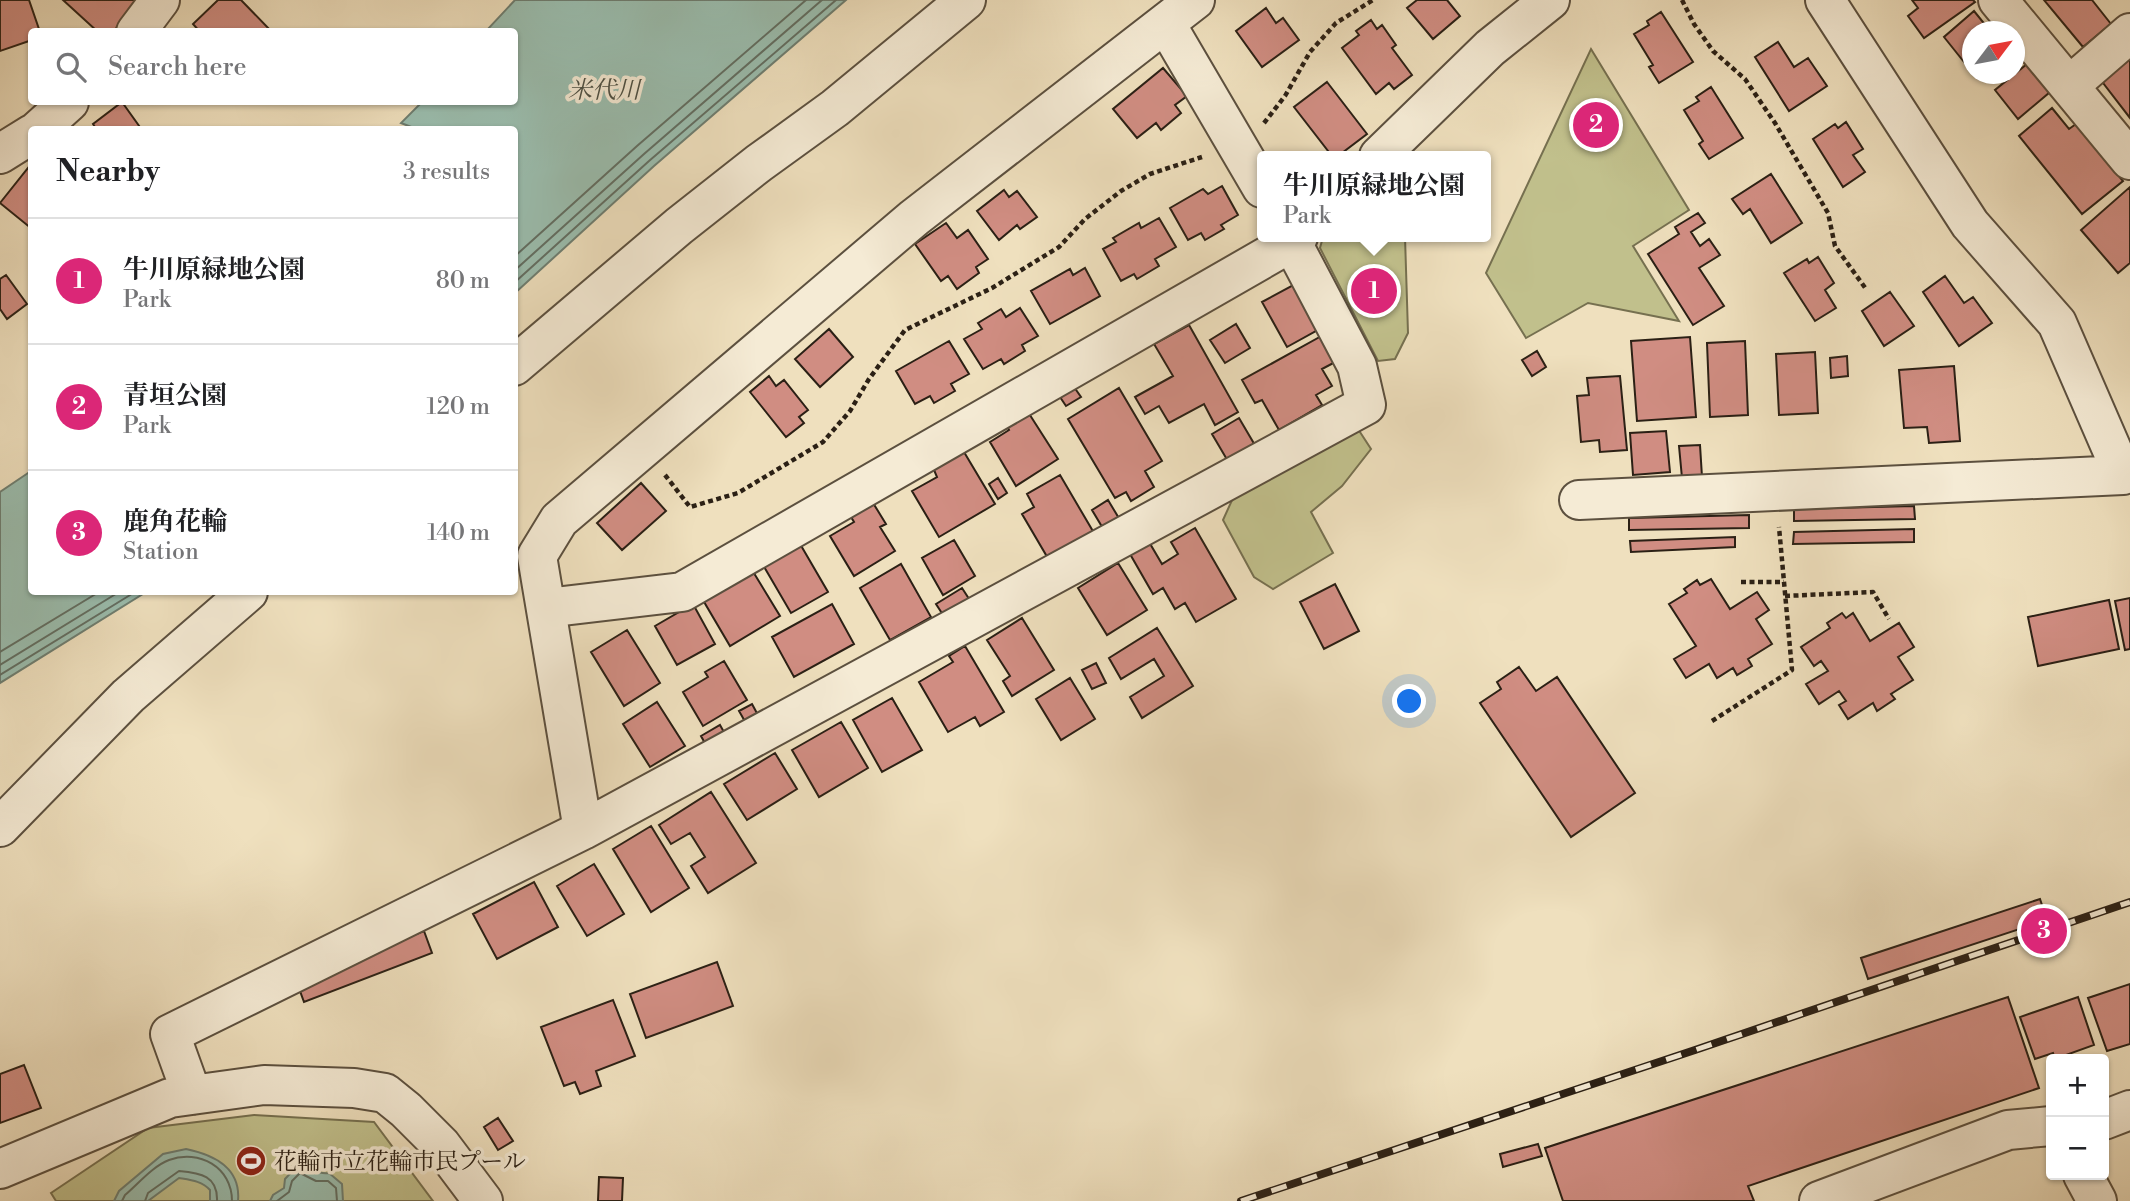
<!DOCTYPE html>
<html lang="en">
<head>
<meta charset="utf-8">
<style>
	body { margin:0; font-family:"Libre Bodoni","Noto Serif JP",serif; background:#f2f2f2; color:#202124 }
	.controls { position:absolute; right:21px; bottom:21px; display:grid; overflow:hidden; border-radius:7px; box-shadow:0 2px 5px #0004 }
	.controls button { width:63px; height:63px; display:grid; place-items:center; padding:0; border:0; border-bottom:2px solid #e0e0e0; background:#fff; color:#202124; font:35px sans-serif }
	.compass { position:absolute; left:1962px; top:21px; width:63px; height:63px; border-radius:50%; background:#fff; box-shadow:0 2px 5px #0004; rotate:58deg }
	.you { position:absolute; left:1410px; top:702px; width:24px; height:24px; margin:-18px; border:5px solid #fff; border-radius:50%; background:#1a73e8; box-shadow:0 0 0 10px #1a73e833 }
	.badge { display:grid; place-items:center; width:46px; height:46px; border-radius:50%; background:#db2777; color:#fff; font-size:23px; font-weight:700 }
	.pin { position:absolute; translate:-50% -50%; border:4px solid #fff; box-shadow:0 2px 7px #0006 }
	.popup { position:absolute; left:1257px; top:151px; width:234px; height:91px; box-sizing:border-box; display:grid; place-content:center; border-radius:7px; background:#fff; filter:drop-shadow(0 2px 5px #0005); font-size:23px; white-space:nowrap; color:#757577 }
	.popup b { font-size:26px; color:#202124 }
	.popup::after { content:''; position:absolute; left:50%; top:100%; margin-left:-14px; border:14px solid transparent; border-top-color:#fff }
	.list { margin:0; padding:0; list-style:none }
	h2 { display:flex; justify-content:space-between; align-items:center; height:91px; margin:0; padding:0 28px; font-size:30px }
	h2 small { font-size:23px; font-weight:400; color:#757577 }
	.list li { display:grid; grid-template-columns:46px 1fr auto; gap:21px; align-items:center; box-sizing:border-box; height:126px; padding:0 28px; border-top:2px solid #e0e0e0 }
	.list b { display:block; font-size:26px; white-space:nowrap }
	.list p { margin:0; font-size:23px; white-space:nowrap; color:#757577 }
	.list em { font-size:23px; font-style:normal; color:#757577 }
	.icon { flex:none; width:38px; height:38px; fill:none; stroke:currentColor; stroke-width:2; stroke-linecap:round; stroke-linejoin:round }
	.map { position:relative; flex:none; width:2130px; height:1201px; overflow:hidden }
	.search { position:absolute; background:#fff; box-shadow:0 2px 5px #0004; left:28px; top:28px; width:490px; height:77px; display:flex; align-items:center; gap:18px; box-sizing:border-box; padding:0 24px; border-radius:7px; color:#757577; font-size:26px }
	.panel { position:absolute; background:#fff; box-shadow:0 2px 5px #0004; left:28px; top:126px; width:490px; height:469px; border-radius:7px }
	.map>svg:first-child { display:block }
</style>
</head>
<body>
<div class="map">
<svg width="2130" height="1201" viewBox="0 0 2130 1201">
	<rect width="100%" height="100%" fill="#efe0be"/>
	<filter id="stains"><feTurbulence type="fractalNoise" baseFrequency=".00286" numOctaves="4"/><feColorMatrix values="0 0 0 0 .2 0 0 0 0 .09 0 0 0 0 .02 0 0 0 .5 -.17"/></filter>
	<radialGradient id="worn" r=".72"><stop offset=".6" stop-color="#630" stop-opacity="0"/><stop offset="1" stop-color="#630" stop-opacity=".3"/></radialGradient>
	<!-- green -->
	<path fill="#c1c08c" stroke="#767050" stroke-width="2" d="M1591,49l98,161 -56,36 46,75 -91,-18 -62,35 -40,-65z
		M1323,237h82l3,96 -13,26 -17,2 -58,-113z
		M1358,429l13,20 -29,37 -31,26 22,41 -60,36 -19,-12 -31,-57 10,-22z
		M254,1115l120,7 59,79h-377l-5,-8 97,-65z"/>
	<!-- water -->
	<path fill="#9abdae" stroke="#6e7e71" stroke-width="2" d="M515,0h331l-192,166 -139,127 -1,-163h-95l-18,-7 21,-21h92v-70l-28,-1z
		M31,471l1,121h114l-146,91v-191z
		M186,1149c29,6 55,19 52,52h-28v-11c-8,-9 -19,-10 -31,-12l-31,23h-34l5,-10 44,-37z
		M297,1166c13,1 19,9 32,7l13,11 1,17h-73l3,-6 11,-7 1,-9z"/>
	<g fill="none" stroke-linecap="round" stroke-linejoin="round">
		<!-- shore -->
		<path stroke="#626e62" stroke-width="2" d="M514,257l123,-111 169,-146
			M514,271l130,-117 178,-154
			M514,283l135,-122 187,-161
			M0,652l99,-60
			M0,665l119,-73
			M0,675l135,-83
			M122,1201l3,-6c13,-11 28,-29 44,-35 30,-11 63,7 63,41
			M145,1201l3,-8 31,-22c22,2 39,5 38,30
			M277,1201l12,-9 3,-11 8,-8 16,8h12l8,7 1,13"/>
	</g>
	<!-- building -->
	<path fill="#d08d82" stroke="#2b2015" stroke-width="2" d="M0,0h29l11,32h-8v8l-32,11z
		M63,0h78l-28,32h-15z
		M218,0h23l31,32h-72l-7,-8z
		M1417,0h30l13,16 -27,23 -26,-31z
		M1912,0h61l2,2 -51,36 -16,-22 10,-8z
		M2044,0h48l19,24 -28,23z
		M1266,8l10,15 7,-5 16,22 -37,27 -26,-36z
		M1974,11l17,21h-19v40l-28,-35z
		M1661,12l32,50 -34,21 -10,-16 4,-2 -19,-31 15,-9 -2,-4z
		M1371,20l6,9 5,-4 14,20 -4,3 20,27 -18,14 -5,-6 -13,11 -34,-46 17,-13 -3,-4z
		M1778,42l16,25 14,-9 19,28 -38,25 -34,-54z
		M2130,55v63l-30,-39z
		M2027,64l23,28 -32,27 -23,-29z
		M1163,68l24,28 -12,9 6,8 -20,17 -5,-7 -19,15 -24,-29z
		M1327,82l40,52 -29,22h-6l-38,-49z
		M1711,87l32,51 -34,21 -10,-15 4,-3 -19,-31 15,-9 -3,-4z
		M122,102l20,28h-45l-4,-6z
		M2052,108l17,21 7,-5 47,57 -41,33 -63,-78z
		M1846,122l17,27 -10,6 12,17 -22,15 -30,-48 22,-15 3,4z
		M28,168l4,3v58l-32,-26z
		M1771,174l31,49 -31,20 -21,-34 -7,5 -11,-15z
		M1222,186l16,29 -17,10 3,4 -19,11 -4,-7 -13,7 -18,-32 33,-19 5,5z
		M2130,187v76l-12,10 -37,-43z
		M1004,190l5,7 8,-6 20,26 -17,12 -3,-4 -18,15 -22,-29z
		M1698,213l7,10 -14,9 9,14 9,-7 11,16 -21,13 25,38 -31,19 -45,-71 31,-20 -4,-7z
		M1159,218l17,29 -21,12 4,7 -22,13 -3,-5 -13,7 -18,-32 13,-7 -3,-4 26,-15 2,5z
		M946,223l11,15 11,-8 20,29 -12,8 3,6 -22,16 -9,-13 -7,5 -26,-37z
		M1818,257l16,26 -9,7 11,18 -21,13 -31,-48 23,-14 2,4z
		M1085,268l15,28 -50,28 -19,-33 39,-22 3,6z
		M6,275l21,29 -20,15 -7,-10v-30z
		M1945,276l19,27 9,-6 19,26 -33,23 -36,-54z
		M1297,283l26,44 -36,20 -25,-45z
		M1890,292l24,34 -30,20 -22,-35z
		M1020,308l18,28 -16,9 3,6 -21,13 -3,-5 -18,10 -19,-30 18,-10 -4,-6 23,-14 5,8z
		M1236,324l14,24 -25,15 -15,-23z
		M1189,325l49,87 -23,13 -11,-21 -35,19 -10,-17 -14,8 -10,-17 38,-21 -19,-32z
		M829,329l24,28 -33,30 -25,-28z
		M1325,334l14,26 -17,9 10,17 -16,9 6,10 -43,25 -17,-30 -7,3 -13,-23z
		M1690,337l6,80 -59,4 -6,-80z
		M949,341l20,33 -18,10 4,7 -21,12 -4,-7 -15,8 -19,-33z
		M1745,341l3,74 -38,2 -3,-74z
		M1537,351l9,16 -14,9 -10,-16z
		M1815,352l3,61 -39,2 -3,-61z
		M1847,356l1,20 -17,2 -1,-20z
		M1954,366l6,75 -31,2 -2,-16 -23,1 -5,-58z
		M769,376l7,10 8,-6 24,30 -9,7 5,6 -18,14 -36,-45z
		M1620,376l7,74 -27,2 -1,-12 -18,2 -4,-46 12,-1 -2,-17z
		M1074,387l7,10 -15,9 -6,-9z
		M1119,388l43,73 -17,10 9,16 -23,14 -5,-9 -11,6 -47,-79z
		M1028,412l30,47 -42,27 -26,-44 19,-12 -3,-5z
		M1239,418l17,29 -27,16 -17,-29z
		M1666,431l4,41 -37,3 -3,-42z
		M1700,445l2,32 -20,1 -3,-32z
		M964,452l31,52 -56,33 -27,-46 25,-14 -3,-7z
		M1060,475l34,58 -45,27 -27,-46 12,-7 -7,-13z
		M998,478l9,15 -9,6 -9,-15z
		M641,483l25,28 -44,39 -25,-27z
		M870,498l16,26 -6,3 15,24 -41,25 -24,-40 24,-14 -6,-10z
		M1108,500l12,20 -16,10 -12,-20z
		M1914,506l1,13 -121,2v-12z
		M1749,515v13l-120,2v-12z
		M1195,528l41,71 -40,23 -11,-19 -10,6 -12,-21 -10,6 -23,-40 19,-12 13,22 16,-10 -7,-12z
		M1914,529v13l-121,2 1,-12z
		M796,537l32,55 -37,21 -32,-55z
		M1735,537v10l-104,5 -1,-11z
		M954,540l21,36 -32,19 -21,-37z
		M1118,563l29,47 -40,25 -29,-47z
		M901,564l30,53 -41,23 -30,-52z
		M749,565l31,51 -50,30 -30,-51z
		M1711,579l19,30 27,-17 12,18 -13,9 16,25 -24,15 4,7 -15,9 -4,-7 -16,10 -8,-14 -23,14 -12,-19 22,-13 -27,-42 18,-11 -3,-4 13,-9 3,5z
		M1335,584l24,47 -35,18 -24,-47z
		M962,588l9,14 -26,16 -9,-14z
		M2130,598v51l-5,1 -10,-49z
		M2109,600l10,49 -81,17 -10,-49z
		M693,604l22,40 -38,21 -22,-39z
		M832,604l22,40 -60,33 -22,-40z
		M1842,613l4,5 7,-5 17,28 29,-18 15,24 -16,10 15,23 -22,14 4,5 -18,12 -4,-8 -25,16 -9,-14 7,-4 -7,-10 -20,13 -13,-20 22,-13 -7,-10 -7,5 -13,-19 29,-19 -3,-5z
		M1022,618l32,52 -42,26 -9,-15 7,-5 -23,-36z
		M1157,628l36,58 -51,32 -12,-21 34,-21 -10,-17 -33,20 -12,-21z
		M627,630l33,53 -36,23 -33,-54z
		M965,646l39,66 -24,14 -5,-9 -27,15 -29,-50 34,-20 -4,-6z
		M724,661l23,39 -44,26 -20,-34 25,-15 -3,-5z
		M1096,663l10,20 -14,6 -10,-19z
		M1519,667l17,24 21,-14 78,116 -64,44 -91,-134 21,-14 -4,-7z
		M1070,678l25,41 -34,21 -25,-41z
		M892,698l30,52 -40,22 -29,-52z
		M657,702l28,44 -35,21 -27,-43z
		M752,704l7,13 -12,8 -8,-14z
		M841,722l27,46 -49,29 -27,-47z
		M720,725l5,9 -19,11 -5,-9z
		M775,753l22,36 -50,31 -23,-36z
		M711,792l45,71 -48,30 -17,-27 14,-9 -15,-24 -19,11 -12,-19z
		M651,826l38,62 -38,24 -38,-63z
		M594,864l30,50 -37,22 -30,-50z
		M534,882l24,45 -61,32 -24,-45z
		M2040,899l7,21 -179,59 -7,-21z
		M424,931l8,22 -128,49 -8,-22z
		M717,962l16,44 -87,32 -16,-44z
		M2130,984v60l-23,7 -19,-53z
		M2008,997l31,91 -291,98 6,15h-191l-18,-53z
		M2078,997l16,48 -39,14 -2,-6 -18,6 -15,-42z
		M613,1000l22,56 -39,15 5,15 -21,8 -5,-12 -11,4 -23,-59z
		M24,1065l17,43 -41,15v-49z
		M498,1118l15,23 -15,9 -14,-23z
		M1538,1144l4,12 -39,11 -3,-13z
		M599,1177l24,1 -1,23h-24z"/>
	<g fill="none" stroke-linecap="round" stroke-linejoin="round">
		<!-- minor casing -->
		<g stroke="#5c503f" stroke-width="42">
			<path id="minor" d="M1825,0l145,224 87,99 66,152
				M1998,0l132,160
				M1166,24l96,164
				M136,32l24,-32
				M2069,86l61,-53
				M38,130l31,-28
				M0,154l32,-20
				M1379,156l111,-108 60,-48
				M514,366l165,-140 80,-63 76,-55 131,-108
				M1579,500l544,-25 7,-2
				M546,608l136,-16 610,-350 6,-5
				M0,827l128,-131 120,-104
				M583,830l-46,-274 22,-36 355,-302 281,-218
				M192,1095l-22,-61 413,-204 783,-425 -9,-39 -68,-129
				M2104,1120l26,-10
				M0,1169l170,-71 94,-13 90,3 31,5 21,17 35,35 42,56
				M2083,1175l14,26
				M1819,1201l189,-71 43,-4"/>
		</g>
		<!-- path -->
		<path stroke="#2b2015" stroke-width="4.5" stroke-dasharray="5 3.5" stroke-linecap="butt" d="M1682,0l12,24 19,27 32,28 30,44 53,90 7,33 31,43
			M1264,123l21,-27 25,-44 26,-29 37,-23
			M665,475l25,32 48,-14 85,-51 27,-31 19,-32 36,-49 87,-42 67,-41 26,-28 36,-28 29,-17 52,-17
			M1741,582h43
			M1785,596l88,-4 16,27
			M1712,721l80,-51 -13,-143"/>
		<!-- minor -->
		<use href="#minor" stroke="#f5ebd5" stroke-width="38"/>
		<!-- rail casing -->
		<g stroke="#2b2015" stroke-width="8">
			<path id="rail" d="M1241,1201l454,-151 435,-148"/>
		</g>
		<!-- rail -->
		<use href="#rail" stroke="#f5ebd5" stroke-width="5" stroke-dasharray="16" stroke-linecap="butt"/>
	</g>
	<!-- icons -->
	<defs>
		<g id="stadium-disc" transform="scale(1.575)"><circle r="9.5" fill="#8f2418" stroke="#f5ebd5"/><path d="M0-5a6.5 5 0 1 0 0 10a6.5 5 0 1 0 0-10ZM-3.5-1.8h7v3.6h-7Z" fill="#fff"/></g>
	</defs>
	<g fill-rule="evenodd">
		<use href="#stadium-disc" x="251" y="1161"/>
	</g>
	<g text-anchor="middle" stroke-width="7" stroke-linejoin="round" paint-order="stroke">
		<!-- poi labels -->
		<g font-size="23" fill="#2b2015" stroke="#f5ebd5" text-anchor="start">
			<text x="274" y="1169">花輪市立花輪市民プール</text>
		</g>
		<!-- water labels -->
		<g font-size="24" font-style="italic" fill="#4c4f43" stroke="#f5ebd5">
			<text x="604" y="98">米代川</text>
		</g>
	</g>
	<rect width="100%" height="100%" filter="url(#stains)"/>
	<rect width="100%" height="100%" fill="url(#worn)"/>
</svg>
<div class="controls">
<button>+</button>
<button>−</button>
</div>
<svg class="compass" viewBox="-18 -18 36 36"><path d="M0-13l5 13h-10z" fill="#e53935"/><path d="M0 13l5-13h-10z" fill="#757577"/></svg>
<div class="you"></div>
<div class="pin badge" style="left:1374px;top:291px">1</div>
<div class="popup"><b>牛川原緑地公園</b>Park</div>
<div class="pin badge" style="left:1596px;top:125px">2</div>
<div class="pin badge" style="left:2044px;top:931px">3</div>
<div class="search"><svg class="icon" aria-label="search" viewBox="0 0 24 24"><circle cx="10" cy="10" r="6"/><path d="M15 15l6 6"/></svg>Search here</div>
<section class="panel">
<h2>Nearby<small>3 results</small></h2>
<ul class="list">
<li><span class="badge">1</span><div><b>牛川原緑地公園</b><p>Park</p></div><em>80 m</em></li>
<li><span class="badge">2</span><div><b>青垣公園</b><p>Park</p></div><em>120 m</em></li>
<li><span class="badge">3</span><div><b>鹿角花輪</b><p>Station</p></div><em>140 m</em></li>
</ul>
</section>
</div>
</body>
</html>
